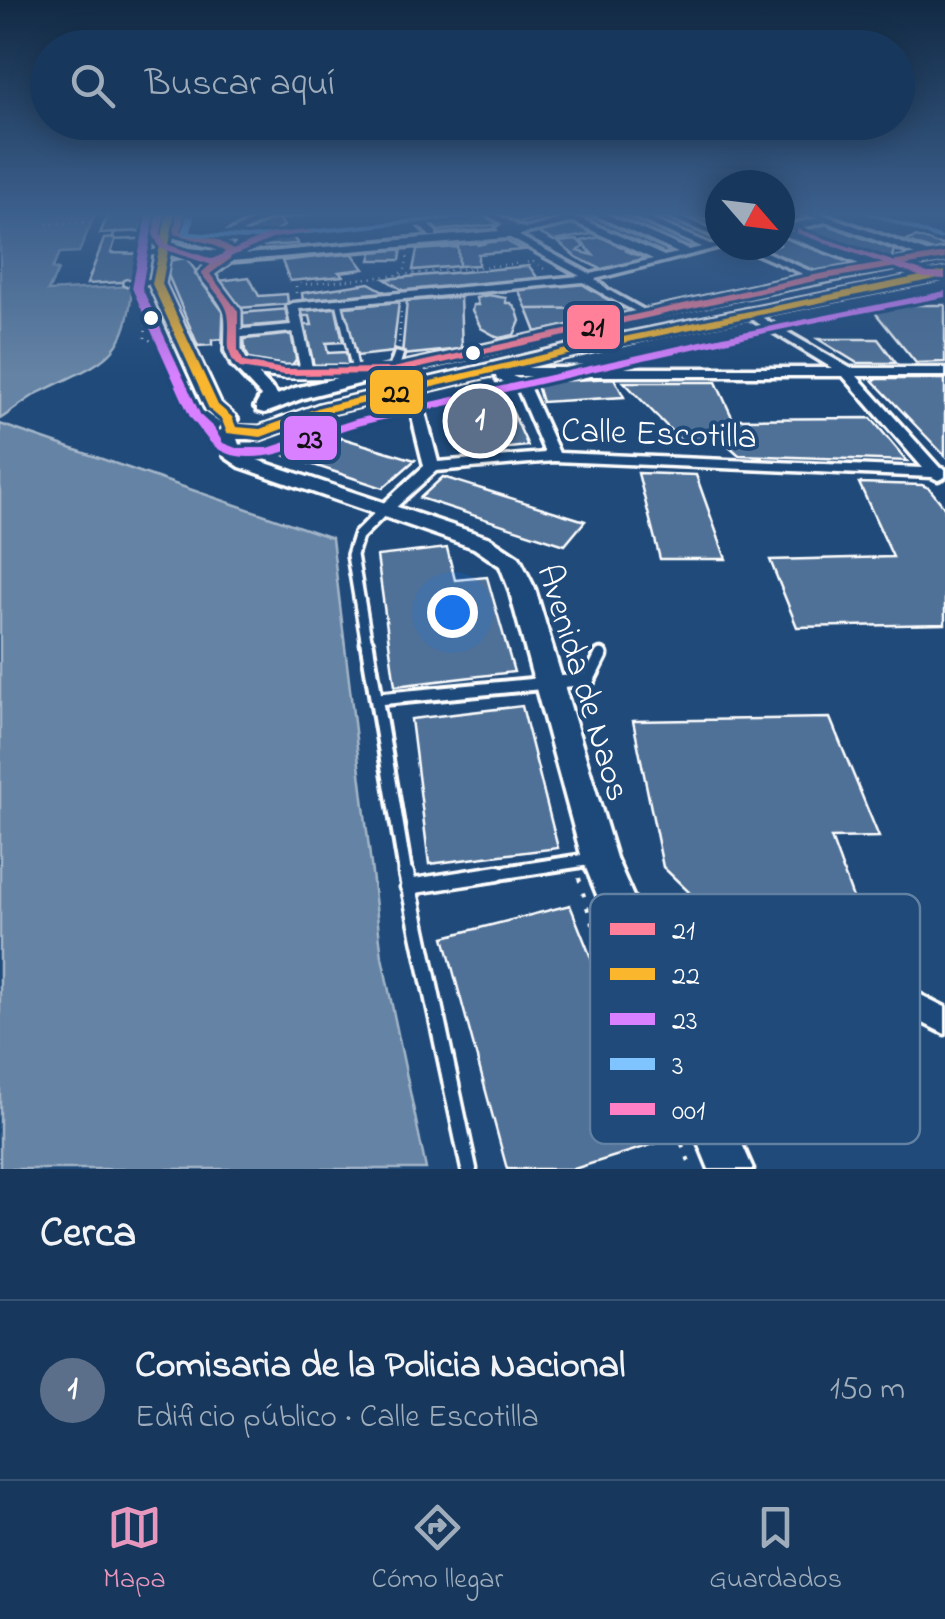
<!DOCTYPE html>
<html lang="es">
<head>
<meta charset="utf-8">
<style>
	body { margin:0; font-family:"Indie Flower",sans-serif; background:#244365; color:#f1f3f6 }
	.compass { position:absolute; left:705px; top:170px; width:90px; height:90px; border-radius:50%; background:#17385c; box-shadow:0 5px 25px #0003; rotate:118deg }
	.you { position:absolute; left:452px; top:612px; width:35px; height:35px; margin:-25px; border:8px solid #fff; border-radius:50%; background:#1a73e8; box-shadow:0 0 0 15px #1a73e833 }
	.badge { display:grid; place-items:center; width:65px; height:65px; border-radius:50%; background:#e797bd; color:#fff; font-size:32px; font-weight:700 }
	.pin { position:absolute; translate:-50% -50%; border:5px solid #fff; box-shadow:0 2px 10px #0006 }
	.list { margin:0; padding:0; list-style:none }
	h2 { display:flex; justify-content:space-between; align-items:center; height:130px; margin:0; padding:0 40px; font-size:42px }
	h2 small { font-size:32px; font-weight:400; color:#9eacbb }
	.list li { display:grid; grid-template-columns:65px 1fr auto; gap:30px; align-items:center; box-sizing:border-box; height:180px; padding:0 40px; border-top:2px solid #365272 }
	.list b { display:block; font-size:38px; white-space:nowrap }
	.list p { margin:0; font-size:32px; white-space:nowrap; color:#9eacbb }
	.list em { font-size:32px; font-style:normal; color:#9eacbb }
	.icon { flex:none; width:55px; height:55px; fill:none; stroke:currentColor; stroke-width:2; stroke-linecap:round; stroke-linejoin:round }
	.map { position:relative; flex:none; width:945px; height:1169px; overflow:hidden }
	.search { position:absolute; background:#17385c; box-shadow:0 5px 25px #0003; left:30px; right:30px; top:30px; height:110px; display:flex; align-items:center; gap:25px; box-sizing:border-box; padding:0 35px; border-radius:55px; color:#9eacbb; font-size:38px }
	.sheet { height:310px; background:#17385c }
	nav { display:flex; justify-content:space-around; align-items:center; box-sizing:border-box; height:140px; border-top:2px solid #365272; background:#17385c; font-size:28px; color:#9eacbb }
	nav a { display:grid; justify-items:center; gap:5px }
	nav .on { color:#e797bd }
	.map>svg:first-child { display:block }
</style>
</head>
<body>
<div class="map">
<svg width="945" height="1169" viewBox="0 0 945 1169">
	<rect width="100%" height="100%" fill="#1f4a7a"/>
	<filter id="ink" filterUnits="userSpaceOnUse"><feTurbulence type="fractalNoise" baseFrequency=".01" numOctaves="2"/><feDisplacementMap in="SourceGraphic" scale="20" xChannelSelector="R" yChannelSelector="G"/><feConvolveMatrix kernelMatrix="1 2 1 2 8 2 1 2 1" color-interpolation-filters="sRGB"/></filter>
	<g filter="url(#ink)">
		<!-- water -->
		<path fill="#6583a4" stroke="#a3b5c8" stroke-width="2.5" d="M0,212h96l-17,40 -19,1 -8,16 6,1 -10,21 84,-5c-5,77 -33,76 -94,107 -13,7 -25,18 -38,26z
			M0,424l332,114 50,419 44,212h-426z"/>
		<!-- building -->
		<path fill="#507197" stroke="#fff" stroke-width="2.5" d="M109,212h43h-6l-5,16h12l-1,3 -52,3z
			M416,212h63l24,12 -65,7z
			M495,212h25l17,7 -19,4z
			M621,212l82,36 -14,3 -82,-36z
			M634,212h19l67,28v4l-7,1z
			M668,212h20l32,13v8z
			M791,212l21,7 -32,6v-11z
			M598,217l82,37 -16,3 -80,-37z
			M279,219l5,7 -18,10h26l6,8 -34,2 -29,-6 31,-19z
			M574,222l23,11 -43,8 -19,-10z
			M823,223l71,26 -3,13 -12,2 -86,-33z
			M780,234l82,32 -45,7 -58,-24 21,-4z
			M604,236l28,13 -5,2 7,3 22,6 -49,12 -31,-15 -18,-15 20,-2 6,7 -6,4 15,4 -12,-14z
			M917,237l28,9v1l-12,4 -28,-10z
			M116,238l-5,15 35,1 -7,27 -52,3 17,-45z
			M502,239l21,11 -45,4v11l-19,1 -1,-25 20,-1v5z
			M458,247l1,19 -46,4 4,-20z
			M373,249h29l-2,11h-30z
			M352,253l12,16 -25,3 4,4 -53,5 -8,-20z
			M186,258l39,52 -2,29 -11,1v5l-14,1 -32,-76 1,-9z
			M529,266l10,14 -132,13 -22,-14z
			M249,277l10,19 28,-2 1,10 -49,4 -20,-27z
			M369,283l18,10 -84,8 -1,-8z
			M584,283l47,25 -104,1 -9,-20z
			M488,295l18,3v5h5l6,8 3,10 -6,14 -15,3 -18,-10 -9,-18 1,-5h5l-2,-7z
			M460,297l2,52 -60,6 5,-54z
			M399,302l-6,50 -36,4 -13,-49z
			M335,305l8,37 -17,1 2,10 18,-1 3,15 -40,4 -7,-46h10l-2,-9h-9l-1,-8z
			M869,305h76v57l-29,1z
			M631,308l3,3 -98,21 -9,-23z
			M289,309l2,16 -49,4 -1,-16z
			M293,330l5,27 -6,8 -27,1 -14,-5 -6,-10 -1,-16z
			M818,339h60l18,24h-39z
			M614,378l10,19 -82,5 -6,-20z
			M878,379h67v77l-72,-75z
			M624,382h92l17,37 138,-1 36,43 -168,-6 -20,-18 -35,7z
			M509,404l19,42 -49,5 -3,-10 -16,2 -9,-25 16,-2 -3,-8z
			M342,438l73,22 -32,28 -99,-33 22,-16 24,8z
			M638,473l58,2 30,84h-66z
			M443,477l142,44 -20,24 -145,-47z
			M859,483l63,2 7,3 16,20v116l-148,3 -27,-67 123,-3z
			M447,548l8,32 32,-3 27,95 -119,14 -18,-130z
			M522,706l36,142 -129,16 -18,-145z
			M830,718l49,119 -48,1 47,128 -195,4 -13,-65 19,-13 -26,-25 -30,-146z
			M570,905l94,236 -90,28h-67l-63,-232z"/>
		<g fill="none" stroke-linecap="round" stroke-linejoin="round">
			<!-- service-far4 casing -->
			<g stroke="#fff" stroke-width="10">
				<path id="service-far4" d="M117,236l49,-2
					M146,254l16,-3
					M126,283l31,-2
					M339,302l5,21"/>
			</g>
			<!-- service-far3 casing -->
			<g stroke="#fff" stroke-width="11">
				<path id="service-far3" d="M344,321l10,43"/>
			</g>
			<!-- service-far2 casing -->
			<g stroke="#fff" stroke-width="16">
				<path id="service-far2" d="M367,645l-15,-90 6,-19 26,-26"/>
			</g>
			<!-- service-far1 casing -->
			<g stroke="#fff" stroke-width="19">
				<path id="service-far1" d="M367,643l39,233
					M378,699l211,-20 12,-24
					M482,876l110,-17"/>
			</g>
			<!-- service casing -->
			<g stroke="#fff" stroke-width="21">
				<path id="service" d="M406,873l63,296
					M408,887l90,-14
					M628,1048l35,-12"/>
			</g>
			<!-- pedestrian casing -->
			<g stroke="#fff" stroke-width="7">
				<path id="pedestrian" d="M579,212h20l-31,5 -4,-2z
					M604,291h6l43,24 -7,2 -42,-22z
					M395,352l8,2 -5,17 -5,3 -5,-3z"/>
			</g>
			<!-- minor casing -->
			<g stroke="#fff" stroke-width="7">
				<path id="minor" d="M287,212h24l-43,7 -50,25 -8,-2 53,-27z
					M405,212h9l22,20v4h-6z
					M482,212h11l25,14 -8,2z
					M555,212h11l98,44 14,-3 -83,-38 8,-2 86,37 13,-3 -80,-35h12l78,33h16l-133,34 17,14 -5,3 -24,-14 -284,27 14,63 -6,4 -6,-4 -8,-40 -60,6 -6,-4 6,-4 58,-5 -4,-19 6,-3 287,-27 -75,-41v-4l3,-1 83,44 62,-15 -79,-37 -51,12 -5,-3 48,-13z
					M657,212h12l51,21v6z
					M690,212h12l18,6v6z
					M826,216l3,1v4l-38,10 92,35v4h-8l-95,-36v-7z
					M736,245h14l74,32 -9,2z
					M747,309l103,59h95v8h-88l83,92 5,1v8l-7,3 -6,-3 -378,-16 -118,10 -44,40h-12l-2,-3 46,-42 -19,-77 2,-3 5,-1 7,4 19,73 107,-9 -29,-68 -19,-5 -1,-4 -17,-1v-6l4,-1h349l-89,-54 -2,-2zM512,376h331l80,92 -364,-15 -32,-71z
					M877,973l68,34v27l-70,-35 -221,6 -9,-4 -4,-9 4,-9 9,-4z"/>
			</g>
			<!-- tertiary casing -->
			<g stroke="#fff" stroke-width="8">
				<path id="tertiary" d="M175,212h12l-2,20 47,12 -6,4 -50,-10 -5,-10z
					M801,212h16l123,45 -11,3z
					M503,224l27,5 -12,8 -288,24 -17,13 27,37 1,40 6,12 31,32 -8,16 -6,1 -9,-5 6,-11 -29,-31 -7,-14 1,-40 -28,-38 17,-13 -46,-6 -5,30 56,120 17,15 -9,5 -24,-17 -54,-123 9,-46 6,-4 6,4 -1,8 77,8 252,-23 -2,-3z"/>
			</g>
			<!-- secondary casing -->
			<g stroke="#fff" stroke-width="7">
				<path id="secondary" d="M945,252v8c-211,36 -423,83 -631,135 -17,4 -33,13 -50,18l-7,-2v-8l38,-15 46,-11c-28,0 -88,5 -110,-12l9,-5 44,7h59l6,1 1,7 469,-103z
					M945,270v8l-289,58 -320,76 -75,27h-24l4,11 13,9 236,79 29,19 16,32 81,269 137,311h-44l-127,-311 -73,-269 -9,-23 -26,-18 -234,-81 -15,-10 -9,-21 8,-10 35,1 59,-22 266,-63z"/>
			</g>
			<!-- path-far1 -->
			<path stroke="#fff" stroke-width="2.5" stroke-dasharray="1 5" stroke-linecap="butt" d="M47,224l47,-2
				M400,273l5,-3 3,-16
				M296,293v-8l237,-23 13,8
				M148,301l-3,37 23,10
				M399,343l2,-32"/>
			<!-- path -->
			<path stroke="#fff" stroke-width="4" stroke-dasharray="4 11" stroke-linecap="butt" d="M579,878l10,36 47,115
				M648,1060l44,109"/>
			<!-- service-far4 -->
			<use href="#service-far4" stroke="#1f4a7a" stroke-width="5"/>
			<!-- service-far3 -->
			<use href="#service-far3" stroke="#1f4a7a" stroke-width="6"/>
			<!-- service-far2 -->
			<use href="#service-far2" stroke="#1f4a7a" stroke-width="9"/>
			<!-- service-far1 -->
			<use href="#service-far1" stroke="#1f4a7a" stroke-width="11"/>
			<!-- service -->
			<use href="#service" stroke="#1f4a7a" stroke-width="14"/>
			<!-- pedestrian -->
			<use href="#pedestrian" fill="#1f4a7a" fill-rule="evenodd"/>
			<!-- minor -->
			<use href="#minor" fill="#1f4a7a" fill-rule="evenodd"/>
			<!-- tertiary -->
			<use href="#tertiary" fill="#1f4a7a" fill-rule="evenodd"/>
			<!-- secondary -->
			<use href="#secondary" fill="#1f4a7a" fill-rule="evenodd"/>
			<!-- bus-1 casing -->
			<g stroke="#1f4a7a" stroke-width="7">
				<path id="bus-1" d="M177,212h8l-4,19 37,9 16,11 -5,9 -19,14 28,37v40l6,11 40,7 109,-1 426,-94 126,-21v6l-126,21 -426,94 -109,1 -44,-7c-18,-14 -8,-33 -12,-54 -2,-13 -19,-29 -27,-41l24,-21 -13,-8 -38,-10z"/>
			</g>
			<!-- bus-2 casing -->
			<g stroke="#1f4a7a" stroke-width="7">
				<path id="bus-2" d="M167,212h8l-13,72 56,121 14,12 4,10 24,2 60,-22 264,-62 361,-74v6l-361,74 -256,61 -67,25 -34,-4 -5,-13 -13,-11 -57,-125z"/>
			</g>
			<!-- bus-3 casing -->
			<g stroke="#1f4a7a" stroke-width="7">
				<path id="bus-3" d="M147,212h8l-13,76 59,128 13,12 9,15 13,5h32l88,-29 367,-83 222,-45v6c-180,33 -357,76 -535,117 -22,5 -45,9 -66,16 -31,10 -62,28 -95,27 -35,-1 -39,-16 -59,-40l-58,-129z"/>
			</g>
			<!-- bus-4 casing -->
			<g stroke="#1f4a7a" stroke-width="7">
				<path id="bus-4" d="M862,212h10l73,26 -7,2z
					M467,214l4,2 -1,2 -223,22 -61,-4 -4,-2 4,-17 4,-2 4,2 -3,15 56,4z"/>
			</g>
			<!-- bus-5 casing -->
			<g stroke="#1f4a7a" stroke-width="7">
				<path id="bus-5" d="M157,212h8l-4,22 5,10 46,15 57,-25 39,-4 4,2 -38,6 -62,27 -52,-17 -7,-14z
					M797,229l131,44h17v6l-21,-1 -127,-45z"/>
			</g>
			<!-- bus-1 -->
			<use href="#bus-1" fill="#ff8098" fill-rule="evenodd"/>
			<!-- bus-2 -->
			<use href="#bus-2" fill="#fab62d" fill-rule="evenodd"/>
			<!-- bus-3 -->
			<use href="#bus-3" fill="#d880ff" fill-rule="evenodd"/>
			<!-- bus-4 -->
			<use href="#bus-4" fill="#80c4ff" fill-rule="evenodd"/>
			<!-- bus-5 -->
			<use href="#bus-5" fill="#ff80c5" fill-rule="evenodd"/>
		</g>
	</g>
	<!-- sky -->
	<linearGradient id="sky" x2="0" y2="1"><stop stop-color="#112943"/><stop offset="0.57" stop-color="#3c608d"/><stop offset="1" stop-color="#3c608d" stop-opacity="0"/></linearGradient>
	<rect width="945" height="375" fill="url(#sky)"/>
	<!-- markers -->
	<g fill="#fff" stroke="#1f4a7a" stroke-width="4">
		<circle cx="151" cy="318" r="9"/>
		<circle cx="473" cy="353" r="9"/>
	</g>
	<g text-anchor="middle" stroke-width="8" stroke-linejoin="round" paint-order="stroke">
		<!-- street labels -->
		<g font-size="35" fill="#fff" stroke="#1f4a7a">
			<text transform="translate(659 432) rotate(2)" y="12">Calle Escotilla</text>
			<text transform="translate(585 682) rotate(73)" y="12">Avenida de Naos</text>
		</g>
	</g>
	<!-- legend -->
	<rect x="590" y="894" width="330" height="250" rx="15" fill="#1f4a7a" stroke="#6280a2" stroke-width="2.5"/>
	<rect x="610" y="923" width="45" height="12" fill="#ff8098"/>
	<rect x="610" y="968" width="45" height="12" fill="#fab62d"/>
	<rect x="610" y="1013" width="45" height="12" fill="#d880ff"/>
	<rect x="610" y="1058" width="45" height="12" fill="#80c4ff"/>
	<rect x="610" y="1103" width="45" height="12" fill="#ff80c5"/>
	<g font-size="28" fill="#fff">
		<text x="672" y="939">21</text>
		<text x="672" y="984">22</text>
		<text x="672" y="1029">23</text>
		<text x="672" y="1074">3</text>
		<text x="672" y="1119">001</text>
	</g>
	<g stroke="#1f4a7a" stroke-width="4">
		<rect x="565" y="303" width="57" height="48" rx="10" fill="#ff8098"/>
		<rect x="368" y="368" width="57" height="48" rx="10" fill="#fab62d"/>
		<rect x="282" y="414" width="57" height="48" rx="10" fill="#d880ff"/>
	</g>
	<g font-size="28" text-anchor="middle" font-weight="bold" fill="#111">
		<text x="593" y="336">21</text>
		<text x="396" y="402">22</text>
		<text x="310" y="448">23</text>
	</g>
</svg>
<svg class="compass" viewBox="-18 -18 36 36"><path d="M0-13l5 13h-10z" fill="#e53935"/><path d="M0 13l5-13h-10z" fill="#9eacbb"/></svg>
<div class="you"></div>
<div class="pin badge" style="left:480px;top:421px;background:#5c6f8a">1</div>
<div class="search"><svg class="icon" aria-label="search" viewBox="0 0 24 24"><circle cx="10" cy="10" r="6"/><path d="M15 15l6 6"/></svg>Buscar aquí</div>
</div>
<section class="sheet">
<h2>Cerca<small></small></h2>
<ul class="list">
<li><span class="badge" style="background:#5c6f8a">1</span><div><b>Comisaria de la Policia Nacional</b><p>Edificio público · Calle Escotilla</p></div><em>150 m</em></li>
</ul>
</section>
<nav>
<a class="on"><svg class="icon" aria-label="map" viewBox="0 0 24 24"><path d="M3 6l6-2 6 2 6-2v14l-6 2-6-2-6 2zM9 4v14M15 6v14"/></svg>Mapa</a>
<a><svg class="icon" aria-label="directions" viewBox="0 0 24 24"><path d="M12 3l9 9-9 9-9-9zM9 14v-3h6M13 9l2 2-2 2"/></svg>Cómo llegar</a>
<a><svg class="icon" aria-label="saved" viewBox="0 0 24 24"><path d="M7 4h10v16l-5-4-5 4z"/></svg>Guardados</a>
</nav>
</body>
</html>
